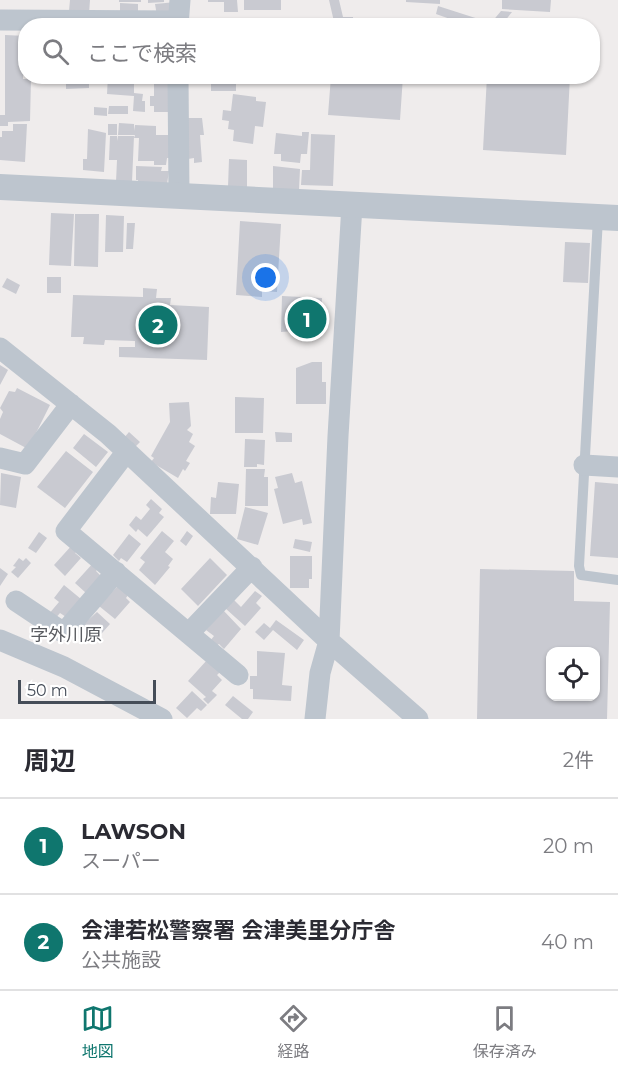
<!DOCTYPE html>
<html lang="ja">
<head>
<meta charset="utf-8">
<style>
	body { margin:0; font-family:Montserrat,"Noto Sans JP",sans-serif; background:#f2f2f3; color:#2b2b33 }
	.controls { position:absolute; right:18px; bottom:18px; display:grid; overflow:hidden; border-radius:12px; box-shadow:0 2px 4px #0004 }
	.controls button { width:54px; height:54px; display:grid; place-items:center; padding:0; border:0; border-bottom:2px solid #e1e1e2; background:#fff; color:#2b2b33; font:30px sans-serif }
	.scale { position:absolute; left:18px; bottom:15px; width:138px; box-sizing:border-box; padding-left:6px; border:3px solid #454d58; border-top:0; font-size:16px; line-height:21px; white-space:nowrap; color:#454d58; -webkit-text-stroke:4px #fff; paint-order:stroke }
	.you { position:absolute; left:266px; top:278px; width:21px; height:21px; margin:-15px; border:4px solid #fff; border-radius:50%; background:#1a73e8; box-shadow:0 0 0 9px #1a73e833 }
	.badge { display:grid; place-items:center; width:39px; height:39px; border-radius:50%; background:#0f766e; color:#fff; font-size:20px; font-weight:700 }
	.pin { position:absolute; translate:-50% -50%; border:3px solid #fff; box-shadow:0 2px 6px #0006 }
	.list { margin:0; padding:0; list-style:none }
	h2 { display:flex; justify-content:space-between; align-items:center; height:78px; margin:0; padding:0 24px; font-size:26px }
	h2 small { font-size:20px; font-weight:400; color:#7c7c81 }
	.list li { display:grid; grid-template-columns:39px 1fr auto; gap:18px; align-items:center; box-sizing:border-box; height:96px; padding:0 24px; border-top:2px solid #e1e1e2 }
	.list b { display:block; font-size:22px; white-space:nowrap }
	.list p { margin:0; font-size:20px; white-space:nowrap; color:#7c7c81 }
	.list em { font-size:20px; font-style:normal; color:#7c7c81 }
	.icon { flex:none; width:33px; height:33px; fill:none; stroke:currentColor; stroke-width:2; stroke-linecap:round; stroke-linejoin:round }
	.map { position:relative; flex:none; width:618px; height:719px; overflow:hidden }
	.search { position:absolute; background:#fff; box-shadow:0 2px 4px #0004; left:18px; right:18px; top:18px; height:66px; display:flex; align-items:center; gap:15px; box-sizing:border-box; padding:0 21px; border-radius:24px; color:#7c7c81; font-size:22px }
	.sheet { height:270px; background:#fff }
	nav { display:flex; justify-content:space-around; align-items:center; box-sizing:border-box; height:84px; border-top:2px solid #e1e1e2; background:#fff; font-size:16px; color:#7c7c81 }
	nav a { display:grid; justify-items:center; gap:3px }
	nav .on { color:#0f766e }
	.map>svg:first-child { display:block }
</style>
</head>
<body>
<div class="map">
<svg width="618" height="719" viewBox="0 0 618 719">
	<rect width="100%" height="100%" fill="#efecec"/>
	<!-- building -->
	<path fill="#c9cad1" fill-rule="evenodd" d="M70,0h20l-1,14 -20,-3z
		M119,0h22v2h-22z
		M148,0h16v2l-16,1z
		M208,0h29l1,12h-14v-10h-16z
		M244,0h37v10h-37z
		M329,0h10l4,17h10v9h-18z
		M406,0h34v4l-34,-2z
		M502,0h49l-1,12 -48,-3z
		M176,2l1,12 -20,2 -2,-12z
		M120,3l18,1v10l-18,-1z
		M438,6l53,17 10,-12 11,1 -11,14h-31l-34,-12z
		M5,35l21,1v39h-3v4h8l-1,42 -22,1v4h-8v-11h5z
		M66,76h23v12l-23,1z
		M108,76h26v17l9,1 -1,7h3v11l-12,-1 1,-15 -27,-2z
		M211,76h25v15h-25z
		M331,76h72l-3,44 -72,-5z
		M487,76h83l-4,79 -83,-5z
		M154,82l18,1 -1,29h-17v-6h-4v-10h4z
		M233,94l23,3v4l10,1 -3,25 -8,-1 -2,18 -20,-3 1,-11 -6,-1 1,-8 -7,-1 1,-10 8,1z
		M109,106h19v8h-20z
		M94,107l13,1v8l-13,-1z
		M185,118h17l2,17h-4l2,27 -8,1v-5l-6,1z
		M119,123l15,1v7l1,-6 21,1v9h13v23h-2l-1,7h-12v-4h-16l1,-23h-5l1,-3h-17z
		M13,124h14l-2,38 -25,-2v-23h2v-6h11z
		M108,124h9v11h-9z
		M88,129l18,4 -2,39 -21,-2v-11h4z
		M302,132h7l-2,22h-6l-1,9 -19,-2v-7h-7l2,-21 26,3z
		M311,134l24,1 -2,51 -32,-1 1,-15h8z
		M110,136h7l1,5v-5h16l-2,46h-16l1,-22h-8z
		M229,159l18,1v27h-19z
		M136,166l26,1 -1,4h8l-2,13 -29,-1v-3h-2z
		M273,166l27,3 -1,21 -26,-1z
		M51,213l23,1 -3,52 -22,-1z
		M75,214h24l-1,53 -24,-1z
		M106,215l18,1 -1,36h-18z
		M240,221l41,3 -4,68 -15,-1v6l-26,-2z
		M127,223h8l-2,26h-7z
		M565,242l25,1 -2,40 -25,-1z
		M47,277h14v16h-14z
		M7,278l13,7 -4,9 -14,-7z
		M143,288l14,1 -1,9h15l-1,7 39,2 -2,53 -88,-3v-10h16v-6l-30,-1 -1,5 -21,-1 1,-7h-13l2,-42 70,2z
		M282,296l40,2 -2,38h-25l-1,-5 -13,1z
		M312,362h10v20h4v22h-30v-36z
		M0,365l8,5 -8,15z
		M17,388l33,17 -22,44 -28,-15v-15l3,-7 -3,-4 9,-17 6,1z
		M235,397l29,1 -1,35h-28z
		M189,402l2,24 -4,4 6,4 -4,8 6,4 -9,15 4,2 -5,8 -2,-2 -5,9 -27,-16 3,-4 -3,-2 19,-34 -1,-19z
		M129,432l11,10 -6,6 -11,-9z
		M275,432l17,1v9h-16z
		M84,434l24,18 -12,15 -23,-19z
		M245,439l20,1 -1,25 -7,-1v3h-13z
		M66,451l27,21 -28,36 -28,-21z
		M246,469h19l-1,8h4v29h-23z
		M1,473l20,4 -5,31 -16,-3z
		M292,473l3,10 7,-2 10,42 -9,2 -1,-6 -19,5 -9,-35 4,-1 -3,-11z
		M218,482l21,2 -3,30h-26l1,-17 5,1z
		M595,482l23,2v74l-28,-2z
		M151,499l11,10 -3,4 5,4 -17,20 -9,-8 -2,3 -7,-7 7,-9 5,4 9,-11 -4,-4z
		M245,507l23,6 -10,32 -21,-6z
		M162,531l12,10 -9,11 8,7 -5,7 2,1 -15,18 -16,-15 6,-8 -5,-4z
		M187,531l6,5 -7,10 -6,-5z
		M39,532l8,6 -11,15 -8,-5z
		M129,534l12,10 -14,18 -6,-4 -2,3 -6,-6z
		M295,539l17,3 -2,10 -17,-4z
		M73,544l6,5 -4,4 6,5 -16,18 -11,-11z
		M290,556h22v23h-3v9h-19z
		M19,558l4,3 3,-3 5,5 -13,15 -7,-6 5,-5 -3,-1z
		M210,558l17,17 -29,31 -17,-17z
		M94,562l6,5 -4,4 5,5 -15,17 -11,-10z
		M0,568l8,6 -8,12z
		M480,569l94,2v30l36,1 -3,117h-130zM596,651v45h-46v-45z
		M64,585l17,14 -15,18 -6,-4 -6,7 -6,-5 11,-13 -5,-4z
		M118,586l10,9 -2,3 4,4 -15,17 -16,-13z
		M255,591l7,5 -6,7 5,5 -16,18 -20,-18 8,-9 8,8z
		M223,610l18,19 -17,20 -5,-5 -3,2 -6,-5 4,-5 -8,-6z
		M97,612l13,12 -15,17 -4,-3 -4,4 -5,-5 -2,3 -7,-6z
		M276,620l28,20 -7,10 -24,-20 -9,10 -9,-8 9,-9 6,5z
		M257,651l28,2 -3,32 10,1 -1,15 -38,-2v-10h-3v-13h7z
		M207,660l13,12 -3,3 5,5 -10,11 5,4 -9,9 -5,-5 3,-2 -18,-16z
		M192,691l15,14 -6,6 -4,-3 -10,10 -11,-10z
		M233,696l20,16 -5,7h-6l-17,-14z"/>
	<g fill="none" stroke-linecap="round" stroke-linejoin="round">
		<!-- service -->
		<path stroke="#bdc5ce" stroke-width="10" d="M598,218l-19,348 2,9 37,5"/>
		<!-- minor -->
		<path stroke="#bdc5ce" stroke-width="21" d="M0,20l178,1
			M178,26l2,-26
			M178,76l1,120
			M0,348l108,86 221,207 89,78
			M127,451l-61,80 172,144
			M0,458l25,6 46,-60
			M584,465l34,2
			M16,601l45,30 7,-3 48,-56
			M189,633l63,-66
			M0,640l64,27 98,52
			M315,719l5,-46 9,-32 9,-205 14,-231"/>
		<!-- tertiary -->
		<path stroke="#bdc5ce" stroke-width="26" d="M0,187l618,31"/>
	</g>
	<g text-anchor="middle" stroke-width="4.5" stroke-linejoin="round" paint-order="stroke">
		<!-- quarter labels -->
		<g font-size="18" fill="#595b60" stroke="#fff">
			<text x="66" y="641">字外川原</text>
		</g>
	</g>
</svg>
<div class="controls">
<button><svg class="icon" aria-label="locate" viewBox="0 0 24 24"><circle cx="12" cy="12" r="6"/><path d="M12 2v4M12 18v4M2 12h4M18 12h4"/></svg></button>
</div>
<div class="scale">50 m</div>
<div class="you"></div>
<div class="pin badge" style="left:307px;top:319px">1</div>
<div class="pin badge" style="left:158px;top:325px">2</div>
<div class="search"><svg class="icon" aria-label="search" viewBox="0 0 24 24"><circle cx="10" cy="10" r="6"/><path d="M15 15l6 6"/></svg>ここで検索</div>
</div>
<section class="sheet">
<h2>周辺<small>2件</small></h2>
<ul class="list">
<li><span class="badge">1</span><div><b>LAWSON</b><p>スーパー</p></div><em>20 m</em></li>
<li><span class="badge">2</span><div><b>会津若松警察署 会津美里分庁舎</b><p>公共施設</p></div><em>40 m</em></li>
</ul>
</section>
<nav>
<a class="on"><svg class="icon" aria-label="map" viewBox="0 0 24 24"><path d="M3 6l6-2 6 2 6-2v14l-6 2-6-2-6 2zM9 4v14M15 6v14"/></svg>地図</a>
<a><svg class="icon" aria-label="directions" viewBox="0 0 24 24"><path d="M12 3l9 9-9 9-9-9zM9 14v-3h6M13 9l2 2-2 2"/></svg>経路</a>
<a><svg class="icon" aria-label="saved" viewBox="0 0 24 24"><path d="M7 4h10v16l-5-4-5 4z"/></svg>保存済み</a>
</nav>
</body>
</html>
